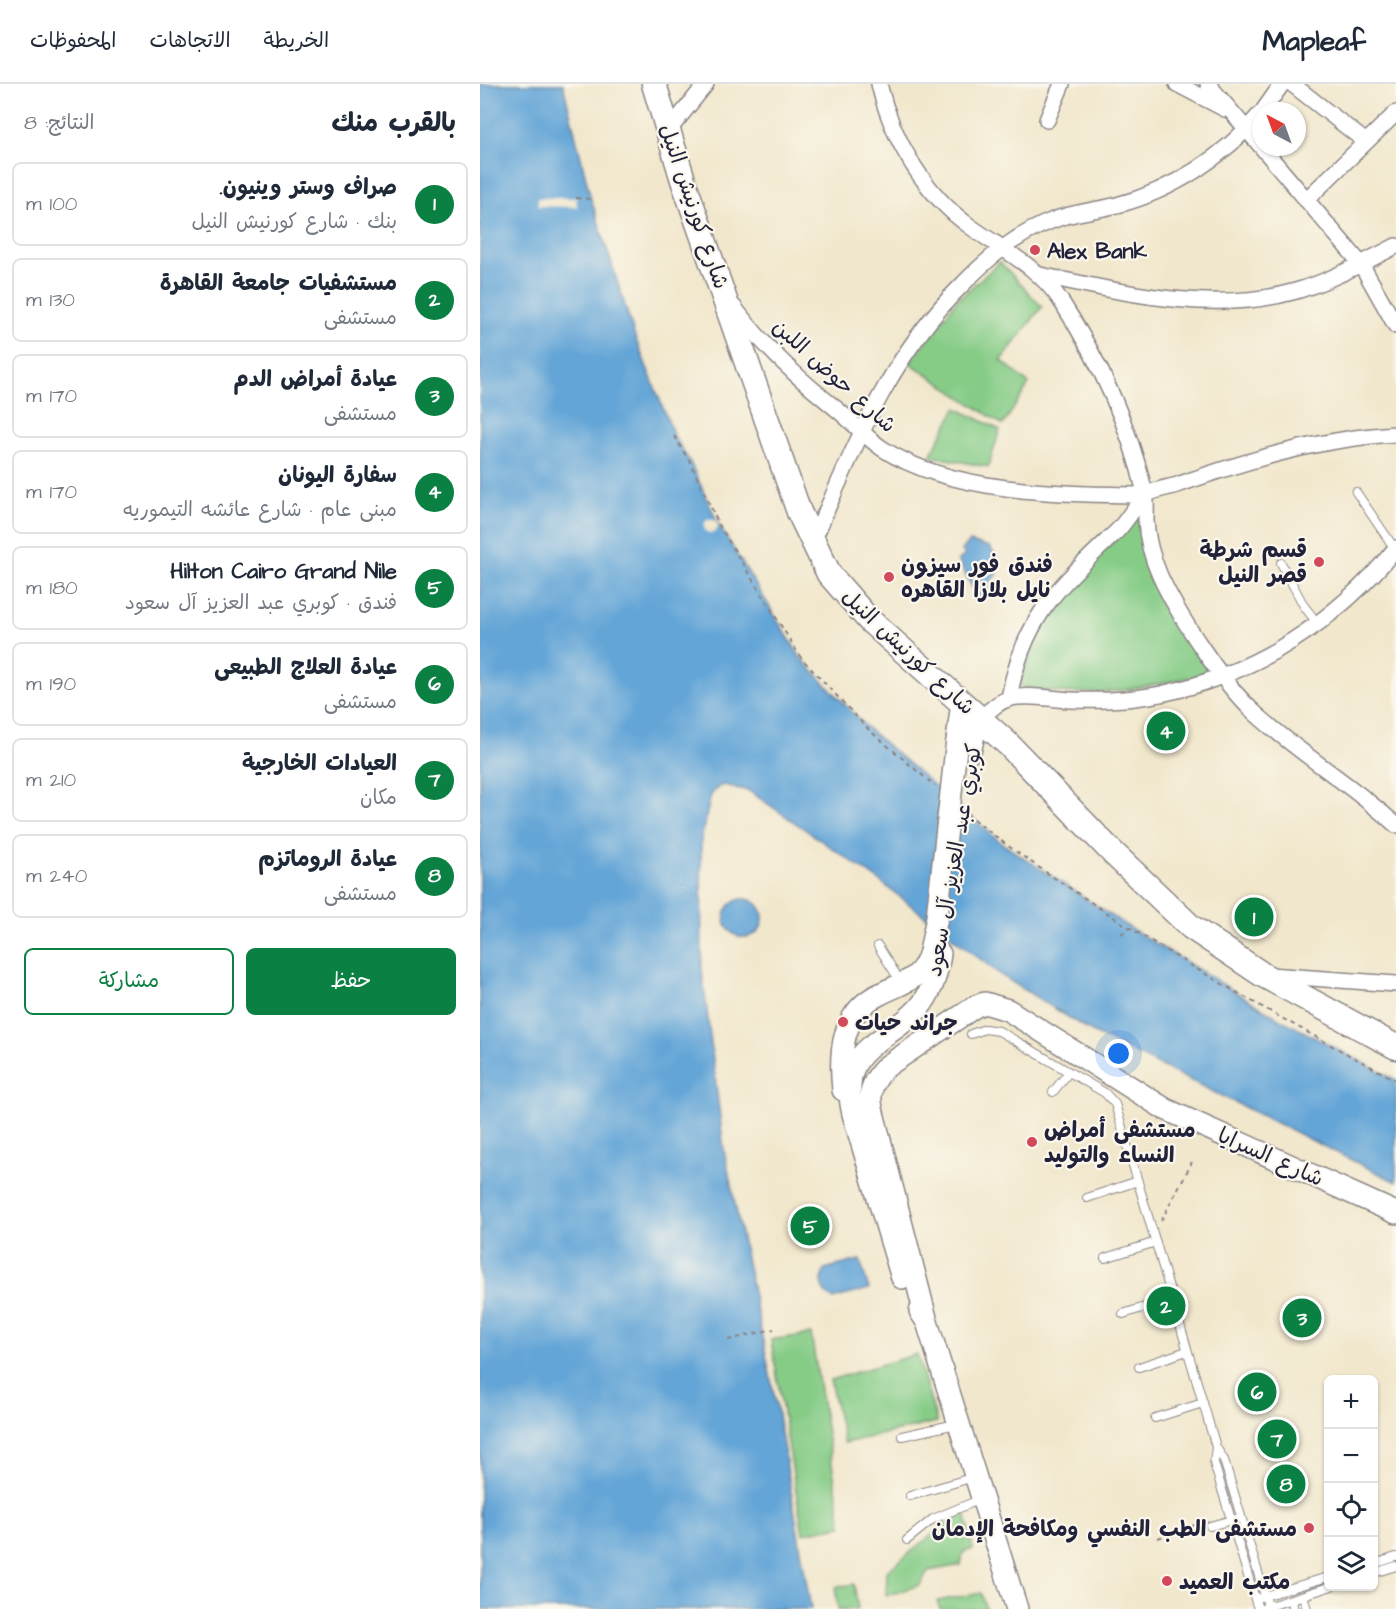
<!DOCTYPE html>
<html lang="ar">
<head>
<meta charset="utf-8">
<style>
	body { margin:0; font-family:"Architects Daughter","Playpen Sans Arabic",sans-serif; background:#f6f6f7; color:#1f2937; direction:rtl }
	.controls { position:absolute; right:18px; bottom:18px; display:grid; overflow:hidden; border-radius:9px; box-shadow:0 2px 4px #0004 }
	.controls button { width:54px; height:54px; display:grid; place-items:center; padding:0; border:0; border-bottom:2px solid #e0e1e3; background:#fff; color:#1f2937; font:30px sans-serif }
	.compass { position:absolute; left:772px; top:18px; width:54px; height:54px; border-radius:50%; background:#fff; box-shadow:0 2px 4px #0004; rotate:319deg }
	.you { position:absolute; left:639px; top:970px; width:21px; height:21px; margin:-15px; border:4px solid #fff; border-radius:50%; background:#1a73e8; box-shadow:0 0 0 9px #1a73e833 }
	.badge { display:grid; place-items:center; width:39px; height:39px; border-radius:50%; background:#0b8043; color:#fff; font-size:20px; font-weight:700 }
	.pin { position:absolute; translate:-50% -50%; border:3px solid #fff; box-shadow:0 2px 6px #0006 }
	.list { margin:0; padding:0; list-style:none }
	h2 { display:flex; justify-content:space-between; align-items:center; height:78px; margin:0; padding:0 24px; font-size:26px }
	h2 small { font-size:20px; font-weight:400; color:#747a83 }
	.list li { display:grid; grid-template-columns:39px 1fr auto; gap:18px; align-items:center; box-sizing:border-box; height:84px; margin:0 12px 12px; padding:0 12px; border:2px solid #e0e1e3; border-radius:9px }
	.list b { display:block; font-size:22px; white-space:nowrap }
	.list p { margin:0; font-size:20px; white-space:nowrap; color:#747a83 }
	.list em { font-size:20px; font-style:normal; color:#747a83 }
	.actions { display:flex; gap:12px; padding:18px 24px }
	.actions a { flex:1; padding:14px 0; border:2px solid #0b8043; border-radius:9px; text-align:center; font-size:21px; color:#0b8043 }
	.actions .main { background:#0b8043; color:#fff }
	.icon { flex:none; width:33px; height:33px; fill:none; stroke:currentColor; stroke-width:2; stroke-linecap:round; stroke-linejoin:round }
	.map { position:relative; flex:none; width:916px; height:1525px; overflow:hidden; direction:ltr }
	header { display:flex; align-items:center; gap:36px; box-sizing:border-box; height:84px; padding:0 30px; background:#fff; border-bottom:2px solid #e0e1e3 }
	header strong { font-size:28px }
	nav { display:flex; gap:33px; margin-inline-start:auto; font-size:21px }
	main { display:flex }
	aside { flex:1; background:#fff }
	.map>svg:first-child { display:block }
</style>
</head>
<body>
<header>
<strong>Mapleaf</strong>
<nav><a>الخريطة</a><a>الاتجاهات</a><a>المحفوظات</a></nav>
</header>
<main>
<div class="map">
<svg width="916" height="1525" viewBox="0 0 916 1525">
	<rect width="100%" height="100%" fill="#fbf7ec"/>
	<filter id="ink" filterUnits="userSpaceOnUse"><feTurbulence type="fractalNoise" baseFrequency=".0167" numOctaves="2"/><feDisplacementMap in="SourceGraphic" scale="12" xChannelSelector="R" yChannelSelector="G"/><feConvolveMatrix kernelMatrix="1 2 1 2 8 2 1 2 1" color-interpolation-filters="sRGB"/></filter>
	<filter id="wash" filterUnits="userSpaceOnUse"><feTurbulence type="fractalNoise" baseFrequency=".008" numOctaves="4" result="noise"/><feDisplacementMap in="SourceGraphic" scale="24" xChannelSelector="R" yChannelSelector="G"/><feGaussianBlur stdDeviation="1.35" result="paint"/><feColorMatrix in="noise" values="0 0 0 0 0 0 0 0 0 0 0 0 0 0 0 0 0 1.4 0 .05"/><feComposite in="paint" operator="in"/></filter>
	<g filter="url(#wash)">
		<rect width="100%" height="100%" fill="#f1e7cc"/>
		<!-- green -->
		<path fill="#86cc87" stroke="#547761" stroke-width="1.5" d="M520,178l42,45 -41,53 28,24 -26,41 -93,-62 47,-63z
			M476,324l44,22 -12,37 -58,-11z
			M660,431c14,54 25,106 66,146l-2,13c-63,15 -121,27 -185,12l18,-54 51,-65z
			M331,1250l31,192 -39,7 -32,-193z
			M437,1270l20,68 -93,21 -14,-63z
			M485,1429l8,36 -10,3 -2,13 -33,6 -8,14 -34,11 1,-25 70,-56z
			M374,1500l4,25h-20l-3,-22z
			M501,1509l5,16h-46l-3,-8z"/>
		<!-- water -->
		<path fill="#64a5d7" stroke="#436489" stroke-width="1.5" d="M0,0h83l28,115 44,138 39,99 16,26 30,65 81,131 68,72 134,114 127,84 150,91 116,61v102l-304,-150 -90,-56 -125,-97 -128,-88 -25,-6 -6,2 -7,8 -10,44 1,131 22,180 53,259 34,200h-331z
			M490,458l19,5 10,13 -1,12 -9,12 1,6 -7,7 -6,-1 -19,-36 7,-4 -3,-6z
			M245 834a19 19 0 1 1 38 0a19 19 0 1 1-38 0Z
			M380,1176l9,29 -36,10c-13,-8 -14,-16 -8,-30z"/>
		<!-- pier -->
		<path fill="#f1e7cc" d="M58,114h38l1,9 -39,-1z
			M224 442a7 7 0 1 1 14 0a7 7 0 1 1-14 0Z"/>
	</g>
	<g filter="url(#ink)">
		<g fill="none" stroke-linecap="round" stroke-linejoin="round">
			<!-- service casing -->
			<g stroke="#8a8484" stroke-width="10">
				<path id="service" d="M876,408l39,57
					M801,479l23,43 14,18
					M398,862l24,38
					M491,950l14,-5 14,2 106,62 10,11 88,299 13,44 8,13 45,149
					M573,1008l16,-20
					M607,1114l51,-17
					M625,1174l51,-16
					M643,1230l50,-16
					M659,1283l48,-16
					M675,1334l48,-15
					M422,1352l54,-12
					M736,1363l-2,16 44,146
					M430,1412l64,-19
					M730,1442l25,-7
					M427,1456l26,-21 48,-20
					M894,1480l22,-7
					M894,1489l22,-7
					M823,1512l4,13
					M781,1513l67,-20
					M811,1515l3,10
					M784,1524l68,-22"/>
			</g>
			<!-- minor casing -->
			<g stroke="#8a8484" stroke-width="18">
				<path id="minor" d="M399,0c13,55 45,110 92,143 32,23 68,40 90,74 38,59 68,124 84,192 2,9 1,19 1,28 1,18 7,39 14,55 18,39 64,110 96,138 44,40 96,71 140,111
					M697,0l48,25
					M728,0l153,180 35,62
					M812,0l74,58
					M783,27l19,-27
					M567,36l15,-36
					M189,46l37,-46
					M826,116l90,-87
					M560,191c82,17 173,40 256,16 35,-10 68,-29 100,-45
					M254,223c28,38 64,71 100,100 17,13 31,30 49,42 70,45 182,45 263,46
					M333,457c43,-96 74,-182 150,-257 26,-27 53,-49 88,-63 21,-9 44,-10 66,-16 55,-14 108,-49 144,-92
					M529,614c15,-83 50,-111 108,-167 10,-10 18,-26 28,-35 8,-7 25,-8 35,-12 69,-24 142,-46 216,-50
					M501,635c8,-9 18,-18 30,-21 19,-4 39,1 59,2 31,1 65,0 95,-7 92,-20 172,-72 231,-145
					M789,891l127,9"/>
			</g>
			<!-- secondary casing -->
			<g stroke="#8a8484" stroke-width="24">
				<path id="secondary" d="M476,664l6,-46
					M490,668l4,-17 7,-16
					M363,1006c-4,-37 -2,-78 37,-96 24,-12 42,-14 50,-42
					M422,1194l-49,-164c-16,-67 30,-68 65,-105 14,-16 19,-35 22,-55
					M440,1227l7,11 90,287
					M447,1238l-55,-213c-4,-19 2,-30 15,-43l89,-60 9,-3 23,7 157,99 231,104"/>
			</g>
			<!-- trunk casing -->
			<g stroke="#8a8484" stroke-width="27">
				<path id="trunk" d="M174,0l29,96 116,332 30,62 40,46 139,124 105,109 78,74 72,48 133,72"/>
			</g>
			<!-- path -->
			<path stroke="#8a8484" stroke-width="2" stroke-dasharray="4.5 4.5" stroke-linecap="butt" d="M96,114l15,1
				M194,352l16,26 30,65 81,131 68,72 66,56
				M486,729c40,34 83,61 126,90 98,65 200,122 304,177
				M641,850l9,-6
				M681,1137l31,-59
				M248,1256l46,-11
				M678,1454l42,-15"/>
			<!-- service -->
			<use href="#service" stroke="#fff" stroke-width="8"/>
			<!-- minor -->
			<use href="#minor" stroke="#fff" stroke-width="15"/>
			<!-- secondary -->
			<use href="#secondary" stroke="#fff" stroke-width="21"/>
			<!-- trunk -->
			<use href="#trunk" stroke="#fff" stroke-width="24"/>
			<!-- secondary-bridge casing -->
			<g stroke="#8a8484" stroke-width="24" stroke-linecap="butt">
				<path id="secondary-bridge" d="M450,868l7,-35 19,-169"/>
			</g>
			<!-- secondary-bridge -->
			<use href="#secondary-bridge" stroke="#fff" stroke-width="21"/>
		</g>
	</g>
	<!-- markers -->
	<g fill="#d1495b" stroke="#fbf7ec" stroke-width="2">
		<circle cx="555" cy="166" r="6"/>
		<circle cx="839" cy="478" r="6"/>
		<circle cx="409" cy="493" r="6"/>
		<circle cx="363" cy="938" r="6"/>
		<circle cx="552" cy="1058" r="6"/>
		<circle cx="829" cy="1444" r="6"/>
		<circle cx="687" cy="1497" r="6"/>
	</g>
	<g text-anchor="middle" stroke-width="4.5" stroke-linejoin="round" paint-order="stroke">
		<!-- street labels -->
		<g font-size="22" fill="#22223b" stroke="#fbf7ec">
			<text transform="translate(215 122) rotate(71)" y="8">شارع كورنيش النيل</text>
			<text transform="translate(355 291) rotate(42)" y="8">شارع حوض اللبن</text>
			<text transform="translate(429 567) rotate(43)" y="8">شارع كورنيش النيل</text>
			<text transform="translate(473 776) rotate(-80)" y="8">كوبري عبد العزيز آل سعود</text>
			<text transform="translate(791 1072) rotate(24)" y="8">شارع السرايا</text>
		</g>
		<!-- poi labels -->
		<g font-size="22" font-weight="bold" fill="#22223b" stroke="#fbf7ec" text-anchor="start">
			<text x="567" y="174">Alex Bank</text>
			<text x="827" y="473" text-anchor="end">قسم شرطة<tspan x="827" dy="25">قصر النيل</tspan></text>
			<text x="421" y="488">فندق فور سيزون<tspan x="421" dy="25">نايل بلازا القاهره</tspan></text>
			<text x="375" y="946">جراند حيات</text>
			<text x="564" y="1053">مستشفى أمراض<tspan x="564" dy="25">النساء والتوليد</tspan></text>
			<text x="817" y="1452" text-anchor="end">مستشفى الطب النفسي ومكافحة الإدمان</text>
			<text x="699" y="1505">مكتب العميد</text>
		</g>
	</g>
</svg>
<div class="controls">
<button>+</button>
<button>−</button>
<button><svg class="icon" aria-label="locate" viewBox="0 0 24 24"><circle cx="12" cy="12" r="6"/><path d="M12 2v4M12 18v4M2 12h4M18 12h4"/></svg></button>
<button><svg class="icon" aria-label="layers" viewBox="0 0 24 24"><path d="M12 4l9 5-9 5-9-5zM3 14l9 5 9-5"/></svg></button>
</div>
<svg class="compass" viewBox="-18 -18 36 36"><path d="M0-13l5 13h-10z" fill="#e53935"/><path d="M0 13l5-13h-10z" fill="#747a83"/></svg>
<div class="you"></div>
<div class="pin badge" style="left:774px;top:833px">1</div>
<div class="pin badge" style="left:686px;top:1222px">2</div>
<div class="pin badge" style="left:822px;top:1234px">3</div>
<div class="pin badge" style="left:686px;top:647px">4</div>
<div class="pin badge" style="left:330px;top:1142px">5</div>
<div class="pin badge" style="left:777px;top:1308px">6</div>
<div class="pin badge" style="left:797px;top:1355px">7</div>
<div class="pin badge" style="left:806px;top:1400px">8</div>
</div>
<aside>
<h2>بالقرب منك<small>النتائج: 8</small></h2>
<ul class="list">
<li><span class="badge">1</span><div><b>صراف وستر وينيون.</b><p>بنك · شارع كورنيش النيل</p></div><em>100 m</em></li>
<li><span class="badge">2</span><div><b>مستشفيات جامعة القاهرة</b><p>مستشفى</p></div><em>130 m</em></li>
<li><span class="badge">3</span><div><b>عيادة أمراض الدم</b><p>مستشفى</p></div><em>170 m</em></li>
<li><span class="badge">4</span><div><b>سفارة اليونان</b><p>مبنى عام · شارع عائشه التيموريه</p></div><em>170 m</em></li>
<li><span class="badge">5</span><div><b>Hilton Cairo Grand Nile</b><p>فندق · كوبري عبد العزيز آل سعود</p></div><em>180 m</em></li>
<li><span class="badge">6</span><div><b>عيادة العلاج الطبيعى</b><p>مستشفى</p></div><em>190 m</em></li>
<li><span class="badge">7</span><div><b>العيادات الخارجية</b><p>مكان</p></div><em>210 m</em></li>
<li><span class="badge">8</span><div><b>عيادة الروماتزم</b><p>مستشفى</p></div><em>240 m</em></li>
</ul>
<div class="actions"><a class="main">حفظ</a><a>مشاركة</a></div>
</aside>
</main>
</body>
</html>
